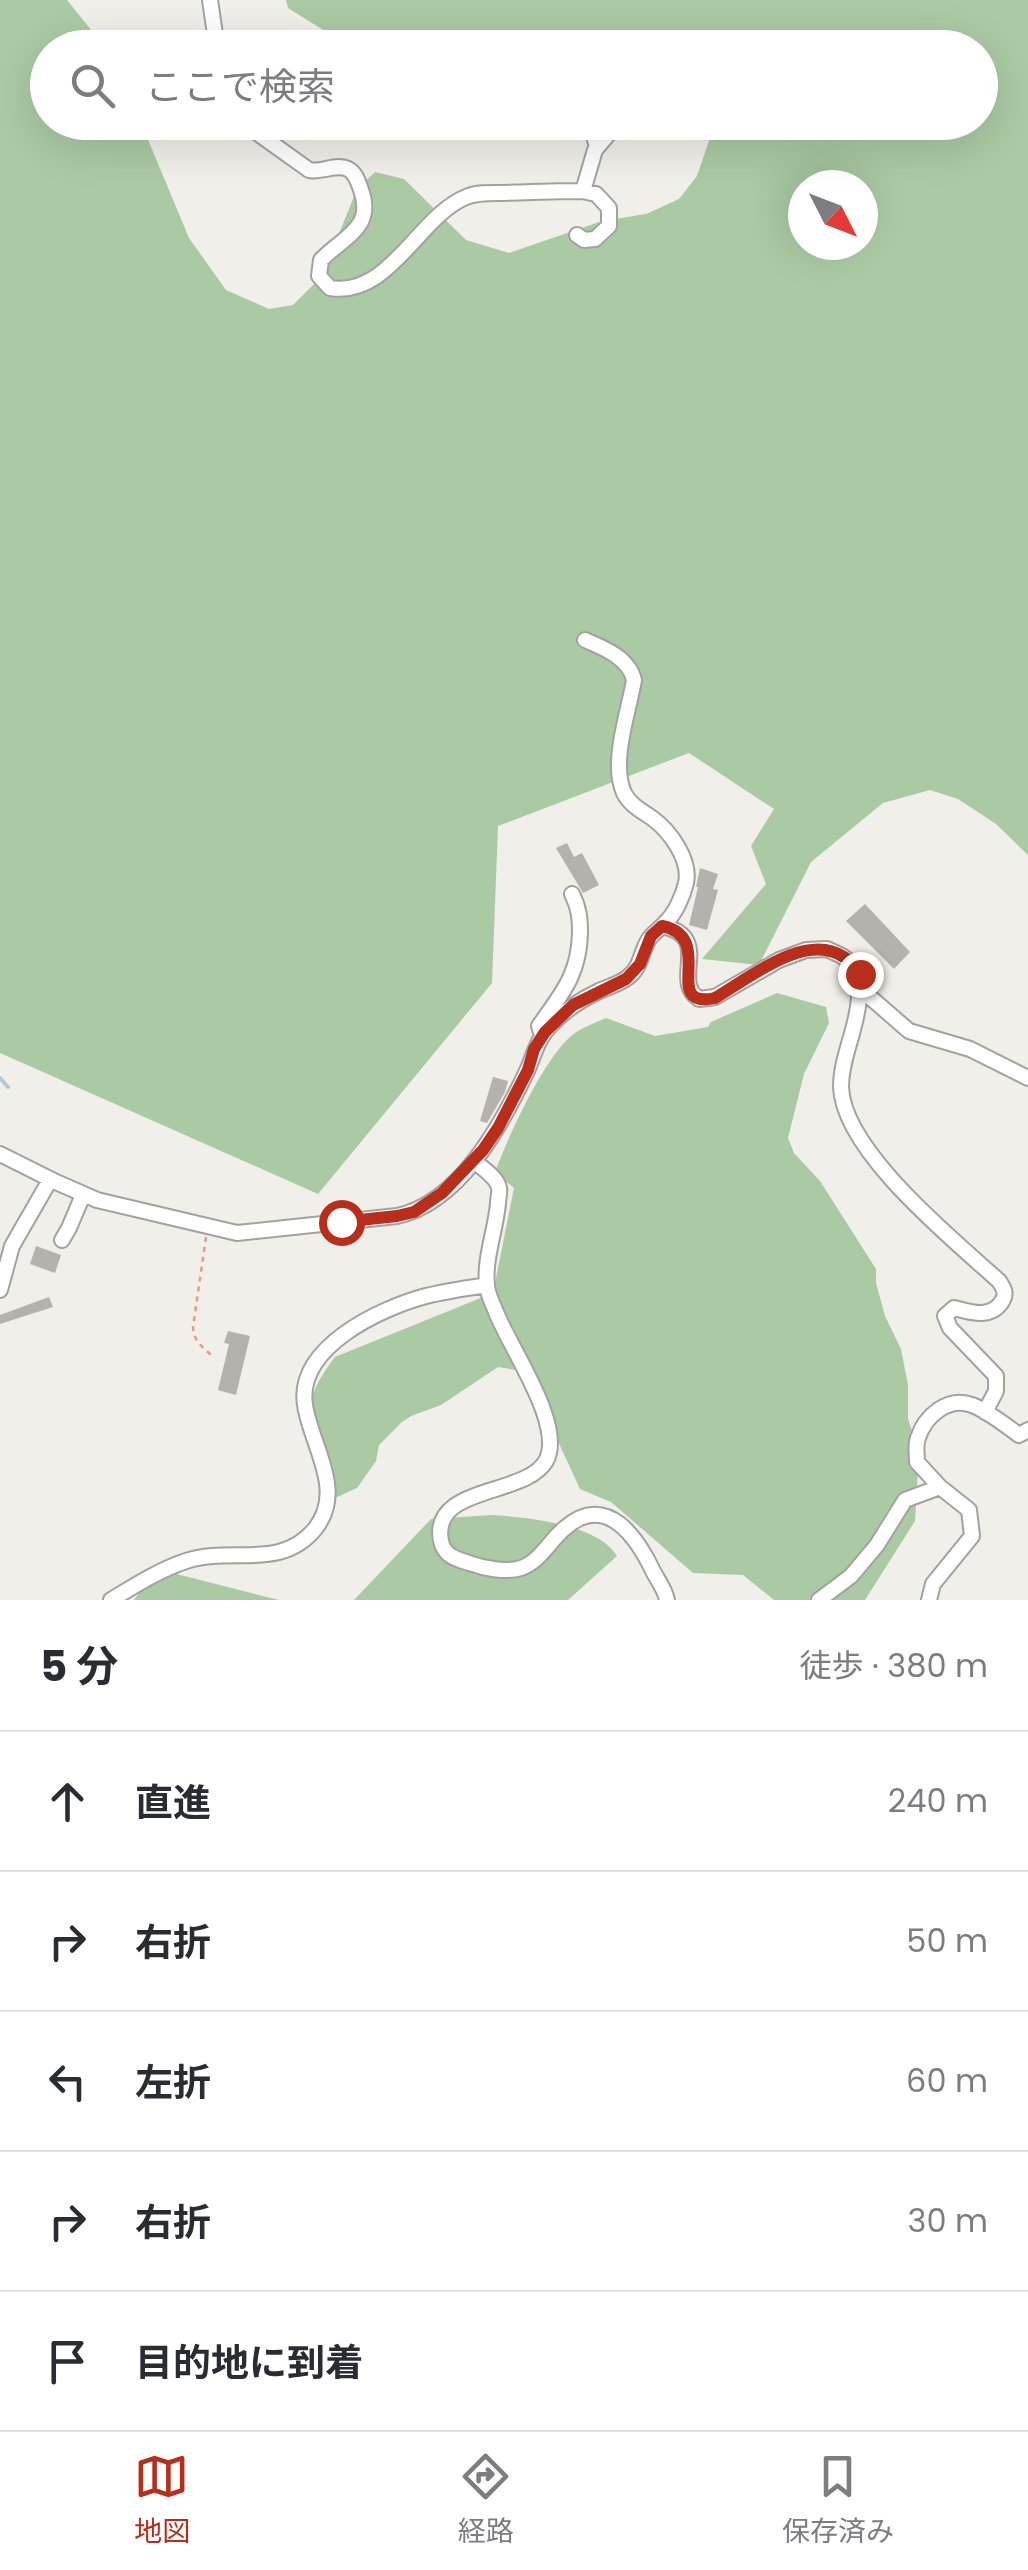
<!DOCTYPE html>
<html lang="ja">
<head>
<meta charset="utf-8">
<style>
	body { margin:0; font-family:Poppins,"Noto Sans JP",sans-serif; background:#f7f7f7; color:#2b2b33 }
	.compass { position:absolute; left:788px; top:170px; width:90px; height:90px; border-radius:50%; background:#fff; box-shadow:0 10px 40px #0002; rotate:132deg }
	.stop { position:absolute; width:30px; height:30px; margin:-22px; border:8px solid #b82e1a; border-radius:50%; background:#fff }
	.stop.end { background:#b82e1a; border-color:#fff; box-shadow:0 2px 10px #0008 }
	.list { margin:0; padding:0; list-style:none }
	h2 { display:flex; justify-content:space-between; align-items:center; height:130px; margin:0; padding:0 40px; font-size:42px }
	h2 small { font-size:32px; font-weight:400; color:#7c7c81 }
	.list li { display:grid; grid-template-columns:65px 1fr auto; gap:30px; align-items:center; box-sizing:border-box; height:140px; padding:0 40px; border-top:2px solid #e1e1e2 }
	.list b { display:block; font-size:38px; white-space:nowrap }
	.list em { font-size:32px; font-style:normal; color:#7c7c81 }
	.icon { flex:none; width:55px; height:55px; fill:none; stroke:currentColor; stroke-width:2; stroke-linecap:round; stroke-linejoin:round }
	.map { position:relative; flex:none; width:1028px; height:1600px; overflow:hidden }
	.search { position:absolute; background:#fff; box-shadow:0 10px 40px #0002; left:30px; right:30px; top:30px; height:110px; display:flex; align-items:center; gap:25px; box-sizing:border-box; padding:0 35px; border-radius:55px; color:#7c7c81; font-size:38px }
	.sheet { height:830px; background:#fff }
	nav { display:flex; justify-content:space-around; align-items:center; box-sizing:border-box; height:140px; border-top:2px solid #e1e1e2; background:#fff; font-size:28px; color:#7c7c81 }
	nav a { display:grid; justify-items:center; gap:5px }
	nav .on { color:#b82e1a }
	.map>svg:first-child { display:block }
</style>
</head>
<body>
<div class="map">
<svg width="1028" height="1600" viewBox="0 0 1028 1600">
	<rect width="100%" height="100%" fill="#f0efe9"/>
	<!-- forest -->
	<path fill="#aacaa3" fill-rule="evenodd" d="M0,0h67l38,47 -57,1v74l93,1 48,115 37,52 43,19 24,-4 29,-29 35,-87 18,-17 29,7 62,61 43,13 93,-32 44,-7 33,-15 18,-23 18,-53 265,-1v-74h-310l-10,-7 -34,-2 -239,-3 -62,-5 -37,-23 -2,-8h742v855l-32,-31 -38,-25 -28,-9 -47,13 -72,59 -52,103 -57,-6 64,-75 -15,-38 23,-37 -85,-56 -191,73 -6,157 -174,211 -318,-141zM803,185h60v60h-60z
		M777,993l49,14 3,16 -25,51 -16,64 6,15 26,28 56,88v14l9,33 16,33 7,36v34l11,32 -4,70 -50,79h-91l-31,-25 -50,-2 -82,-71 -31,-13 -36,-78 -28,-41 -18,-3 -57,38 -30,11 -9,6 -23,23 -3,16 -19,27 -22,10c-7,-24 -28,-78 -23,-100 4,-15 14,-29 23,-41l158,-64 21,-105 -19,-16c14,-37 47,-110 76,-136 9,-8 24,-13 35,-18l49,18 53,-9 3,-5z
		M492,1515c34,2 106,9 125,41l-49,44h-214l77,-81z
		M157,1569l122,31h-145z"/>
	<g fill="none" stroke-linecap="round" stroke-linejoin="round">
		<!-- stream -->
		<path stroke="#b0cad8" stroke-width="4" d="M0,1078l8,9"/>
	</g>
	<!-- building -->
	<path fill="#b5b1ac" d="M567,843l7,14 8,-4 17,32 -16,8 -27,-45z
		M700,868l18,6 -5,15 5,1 -11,40 -18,-5 9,-38h-2z
		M865,904l45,48 -16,17 -48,-48z
		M493,1077l15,4 -3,11 -18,31 -7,-2z
		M36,1246l25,9 -6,18 -25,-9z
		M49,1297l4,10 -53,17v-9z
		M228,1331l22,5 -14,59 -18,-5 11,-46 -5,-1z"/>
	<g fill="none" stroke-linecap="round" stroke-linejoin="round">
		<!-- street casing -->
		<g stroke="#a2a2a2" stroke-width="18">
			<path id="street" d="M210,0l7,48
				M242,122l67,48c12,3 28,-7 39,-1 8,4 10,13 13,21 14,38 -18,47 -40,70l-2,16 11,12c59,10 89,-72 136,-91 12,-5 26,-4 38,-4 26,-1 52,-2 78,-2l14,3 13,14v18l-14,13 -11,1 -7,-5
				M594,122l2,4 -1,14 2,6
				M583,191l12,-41 24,-28
				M662,926c52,11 8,54 37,73l16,-2 64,-37 27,-10 21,-1 15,7 17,13 4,22 46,40 61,18 58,29
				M860,974c-1,12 0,26 -3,38 -4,25 -16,49 -16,75 2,64 113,153 158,194 6,9 8,13 2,22 -12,16 -30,9 -47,5l-9,8 5,12 46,48v15l-11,21
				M542,1035l-3,-9c23,-33 40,-51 41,-93 0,-15 -1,-25 -8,-39
				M0,1154l56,28 41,18 140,33 160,-17c62,-13 104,-90 129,-143 7,-14 9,-28 19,-41 15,-19 33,-31 54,-41 9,-4 20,-7 28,-13 15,-11 13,-25 22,-39 4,-6 11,-10 16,-16 10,-9 18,-27 21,-40 5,-23 -16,-52 -34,-65 -10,-7 -22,-13 -28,-25 -14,-31 5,-82 10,-113 -5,-22 -30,-32 -49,-40
				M474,1161c8,7 23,16 25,27 1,5 -1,10 -1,15 -2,26 -14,56 -11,82 0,7 4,15 7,22 12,36 72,117 52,154 -21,36 -116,24 -105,80 3,15 15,18 28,22 14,5 37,10 52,5 19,-6 29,-28 44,-40 42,-37 73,11 89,45 5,9 11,17 13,27
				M62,1240l7,-12 14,-33
				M0,1290l12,-44 38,-66
				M111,1600c23,-14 48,-30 75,-39 46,-15 94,10 129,-32 31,-39 -4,-83 -10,-124 -9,-58 76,-97 121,-109 20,-5 41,-8 61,-11
				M819,1600l32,-24 26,-31 28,-45 35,-13
				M929,1600l4,-16 39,-48 -3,-26 -29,-23 -23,-25c0,-8 -2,-16 1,-24 7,-22 30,-42 54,-33 16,6 33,20 47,30l9,-5"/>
		</g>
		<!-- path -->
		<path stroke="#e99982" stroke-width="2.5" stroke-dasharray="5 5" stroke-linecap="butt" d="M206,1237l-13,90c0,14 10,20 19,29"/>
		<!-- street -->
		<use href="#street" stroke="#fff" stroke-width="14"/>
	</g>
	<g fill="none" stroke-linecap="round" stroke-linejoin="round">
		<!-- route -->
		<path stroke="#b82e1a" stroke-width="12" d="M341,1222l56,-6 17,-4 28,-19 41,-43 15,-22 30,-58 6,-21 11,-17 28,-27 53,-26 14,-15 11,-28 11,-10c56,11 -3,84 53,72 34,-20 91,-67 129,-41 8,5 12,9 16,17"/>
	</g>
</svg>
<svg class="compass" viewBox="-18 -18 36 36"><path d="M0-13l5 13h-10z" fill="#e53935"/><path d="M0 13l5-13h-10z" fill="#7c7c81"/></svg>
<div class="stop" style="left:341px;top:1222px"></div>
<div class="stop end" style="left:860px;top:974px"></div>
<div class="search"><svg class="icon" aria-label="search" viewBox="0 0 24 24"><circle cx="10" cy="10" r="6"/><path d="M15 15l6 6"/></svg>ここで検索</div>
</div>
<section class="sheet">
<h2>5 分<small>徒歩 · 380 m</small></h2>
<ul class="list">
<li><svg class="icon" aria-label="ahead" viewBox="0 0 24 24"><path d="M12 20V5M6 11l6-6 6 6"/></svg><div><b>直進</b></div><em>240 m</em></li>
<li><svg class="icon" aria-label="right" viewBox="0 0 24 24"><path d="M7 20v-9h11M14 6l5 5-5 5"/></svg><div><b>右折</b></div><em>50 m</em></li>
<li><svg class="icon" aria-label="left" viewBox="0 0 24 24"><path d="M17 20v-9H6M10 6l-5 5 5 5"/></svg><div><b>左折</b></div><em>60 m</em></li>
<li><svg class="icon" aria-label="right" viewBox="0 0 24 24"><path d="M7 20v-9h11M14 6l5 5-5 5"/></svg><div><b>右折</b></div><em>30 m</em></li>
<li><svg class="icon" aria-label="arrive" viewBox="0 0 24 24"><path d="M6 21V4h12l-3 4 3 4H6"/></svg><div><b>目的地に到着</b></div></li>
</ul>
</section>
<nav>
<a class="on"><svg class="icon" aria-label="map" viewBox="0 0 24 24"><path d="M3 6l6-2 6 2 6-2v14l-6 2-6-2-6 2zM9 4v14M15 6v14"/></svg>地図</a>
<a><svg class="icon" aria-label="directions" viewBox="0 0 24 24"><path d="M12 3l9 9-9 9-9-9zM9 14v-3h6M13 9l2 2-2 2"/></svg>経路</a>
<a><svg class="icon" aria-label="saved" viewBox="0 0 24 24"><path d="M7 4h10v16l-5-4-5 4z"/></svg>保存済み</a>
</nav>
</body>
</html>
